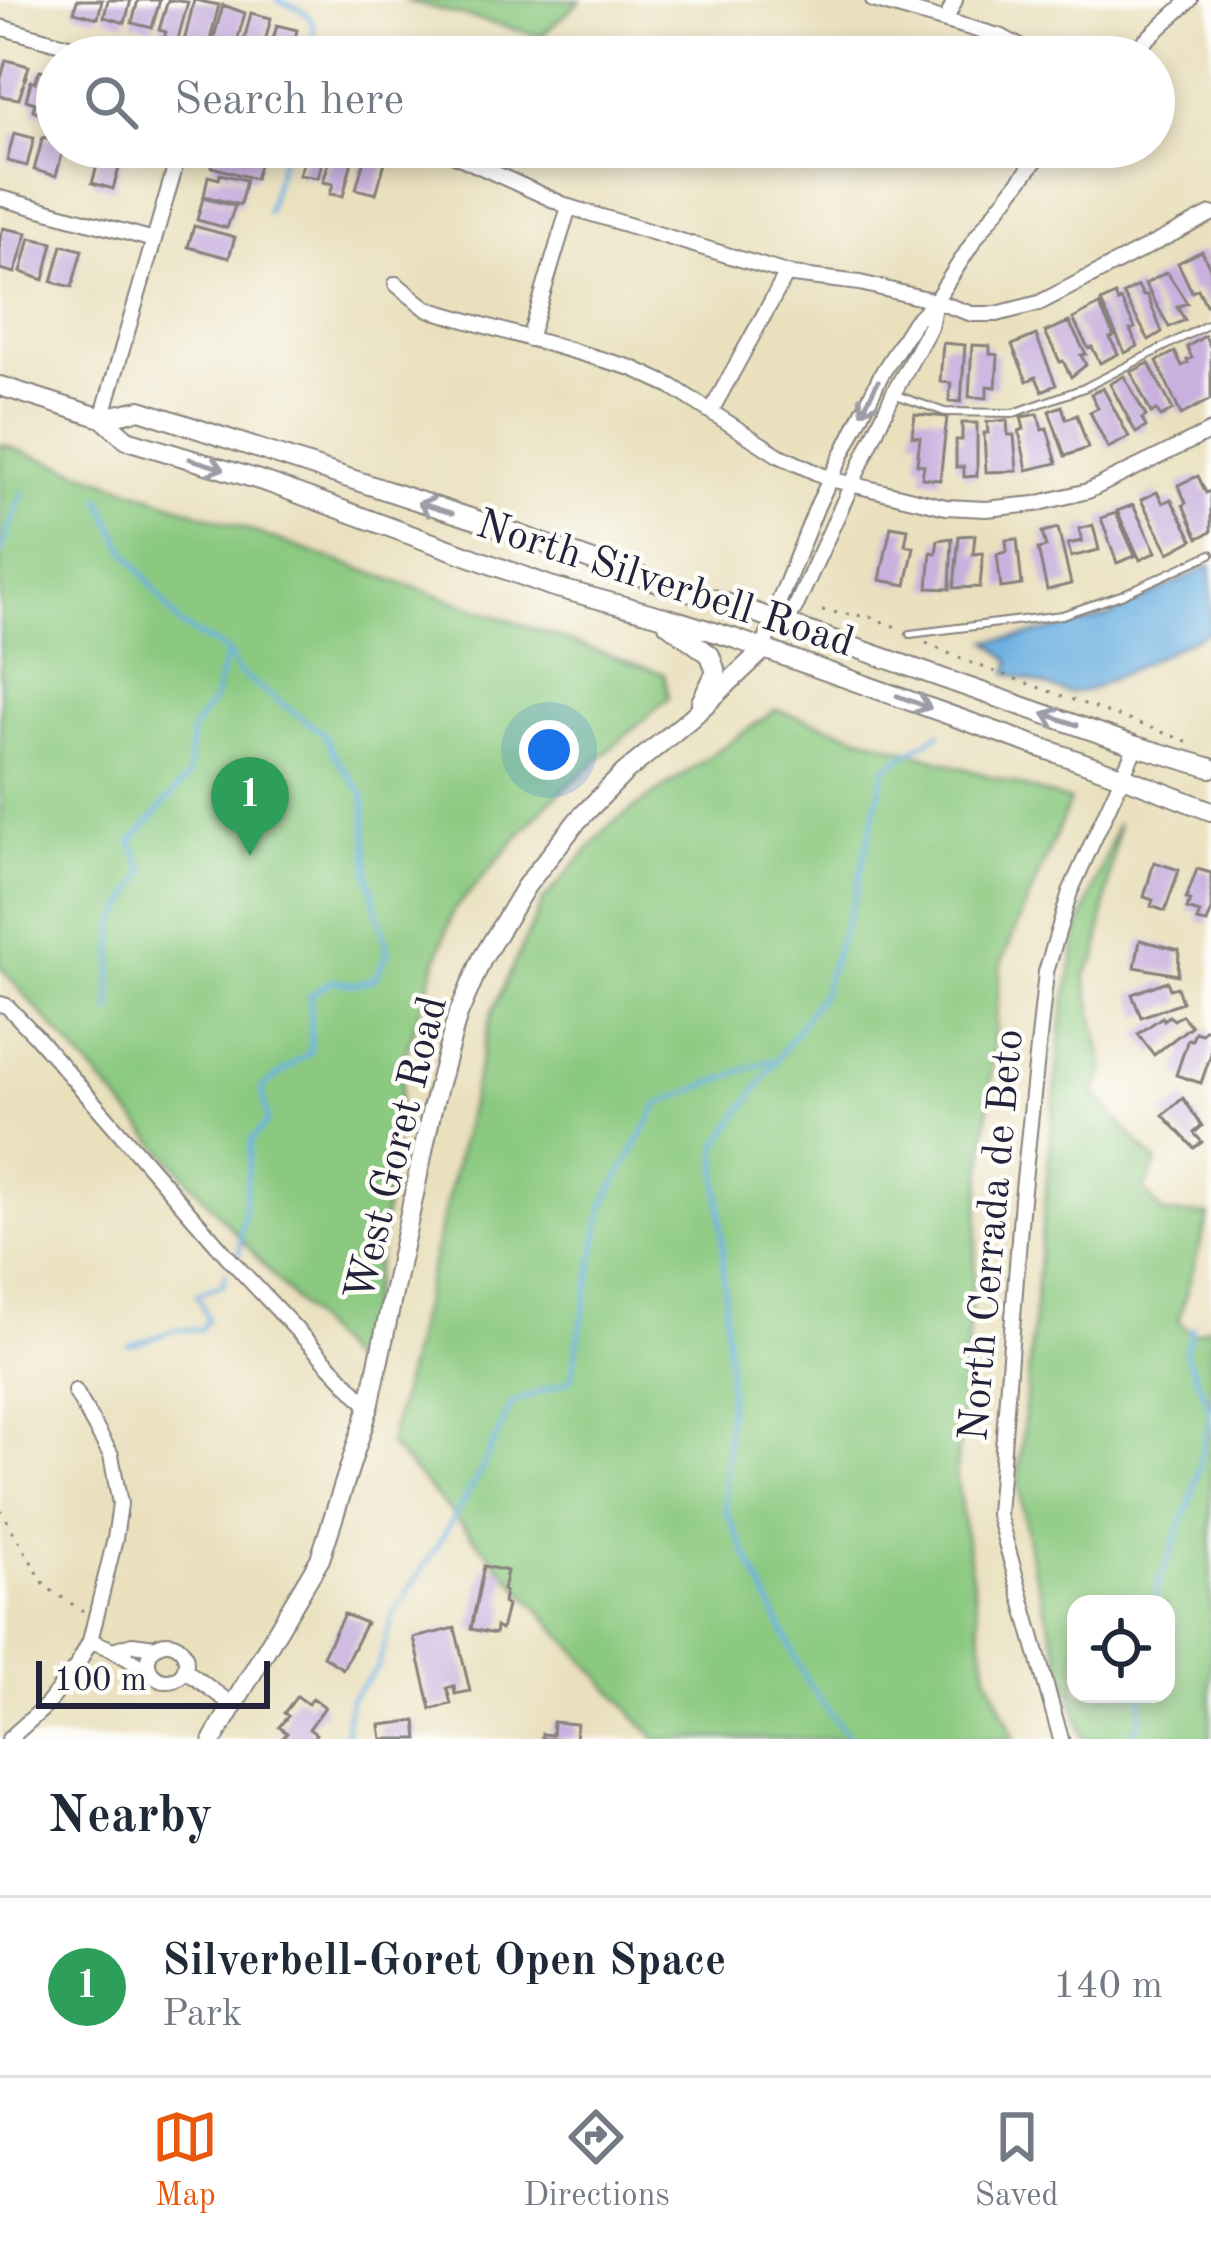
<!DOCTYPE html>
<html lang="en">
<head>
<meta charset="utf-8">
<style>
	body { margin:0; font-family:"Old Standard TT",serif; background:#f2f2f3; color:#1f2937 }
	.controls { position:absolute; right:36px; bottom:36px; display:grid; overflow:hidden; border-radius:24px; box-shadow:0 6px 18px #0003 }
	.controls button { width:108px; height:108px; display:grid; place-items:center; padding:0; border:0; border-bottom:3px solid #e0e1e3; background:#fff; color:#1f2937; font:60px sans-serif }
	.scale { position:absolute; left:36px; bottom:30px; width:234px; box-sizing:border-box; padding-left:12px; border:6px solid #22223b; border-top:0; font-size:33px; line-height:42px; white-space:nowrap; color:#22223b; -webkit-text-stroke:9px #fdfcf7; paint-order:stroke }
	.you { position:absolute; left:549px; top:750px; width:42px; height:42px; margin:-30px; border:9px solid #fff; border-radius:50%; background:#1a73e8; box-shadow:0 0 0 18px #1a73e833 }
	.badge { display:grid; place-items:center; width:78px; height:78px; border-radius:50%; background:#ea580c; color:#fff; font-size:39px; font-weight:700 }
	.pin { position:absolute; translate:-50% -99px; filter:drop-shadow(0 3px 6px #0008) }
	.pin::after { content:''; position:absolute; top:63px; width:42px; height:36px; background:inherit; clip-path:polygon(0 0,100% 0,50% 100%) }
	.list { margin:0; padding:0; list-style:none }
	h2 { display:flex; justify-content:space-between; align-items:center; height:156px; margin:0; padding:0 48px; font-size:51px }
	h2 small { font-size:39px; font-weight:400; color:#747a83 }
	.list li { display:grid; grid-template-columns:78px 1fr auto; gap:36px; align-items:center; box-sizing:border-box; height:180px; padding:0 48px; border-top:3px solid #e0e1e3 }
	.list b { display:block; font-size:45px; white-space:nowrap }
	.list p { margin:0; font-size:39px; white-space:nowrap; color:#747a83 }
	.list em { font-size:39px; font-style:normal; color:#747a83 }
	.icon { flex:none; width:66px; height:66px; fill:none; stroke:currentColor; stroke-width:2; stroke-linecap:round; stroke-linejoin:round }
	.map { position:relative; flex:none; width:1211px; height:1739px; overflow:hidden }
	.search { position:absolute; background:#fff; box-shadow:0 6px 18px #0003; left:36px; right:36px; top:36px; height:132px; display:flex; align-items:center; gap:30px; box-sizing:border-box; padding:0 42px; border-radius:66px; color:#747a83; font-size:45px }
	.sheet { height:336px; background:#fff }
	nav { display:flex; justify-content:space-around; align-items:center; box-sizing:border-box; height:168px; border-top:3px solid #e0e1e3; background:#fff; font-size:33px; color:#747a83 }
	nav a { display:grid; justify-items:center; gap:6px }
	nav .on { color:#ea580c }
	.map>svg:first-child { display:block }
</style>
</head>
<body>
<div class="map">
<svg width="1211" height="1739" viewBox="0 0 1211 1739">
	<rect width="100%" height="100%" fill="#fdfcf7"/>
	<filter id="ink" filterUnits="userSpaceOnUse"><feTurbulence type="fractalNoise" baseFrequency=".00833" numOctaves="2"/><feDisplacementMap in="SourceGraphic" scale="24" xChannelSelector="R" yChannelSelector="G"/><feConvolveMatrix kernelMatrix="1 2 1 2 8 2 1 2 1" color-interpolation-filters="sRGB"/></filter>
	<filter id="wash" filterUnits="userSpaceOnUse"><feTurbulence type="fractalNoise" baseFrequency=".004" numOctaves="4" result="noise"/><feDisplacementMap in="SourceGraphic" scale="48" xChannelSelector="R" yChannelSelector="G"/><feGaussianBlur stdDeviation="2.7" result="paint"/><feColorMatrix in="noise" values="0 0 0 0 0 0 0 0 0 0 0 0 0 0 0 0 0 1.4 0 .05"/><feComposite in="paint" operator="in"/></filter>
	<g filter="url(#wash)">
		<rect width="100%" height="100%" fill="#eae0be"/>
		<!-- green -->
		<path fill="#8bc980" stroke="#56765e" stroke-width="3" fill-rule="evenodd" d="M403,0h178l-40,36z
			M0,444l664,230 5,24 -120,104 -96,109 -47,142 -26,196 -24,120 -356,-402z
			M776,710l294,91 -69,163 -45,510 31,199 28,66h-359l-267,-295 103,-432 51,-111 66,-75z
			M1118,823l-21,134 -12,18 20,95 -11,24 63,69 -13,28 19,22 46,2 -31,106 15,13 18,-8v413h-127l-52,-174 -14,-84 44,-460 17,-93zM1166,1604v90h-90v-90z"/>
		<!-- water -->
		<path fill="#6db1e2" stroke="#486a8e" stroke-width="3" d="M1211,565v65l-121,60 -22,3 -61,-20 4,-12 -23,-20 34,-4 85,-20z"/>
		<g fill="none" stroke-linecap="round" stroke-linejoin="round">
			<!-- stream -->
			<path stroke="#6db1e2" stroke-width="4.5" d="M277,0c35,12 43,19 33,57
				M267,213l18,-66
				M100,498l23,48 57,79 47,26 11,21 86,62 12,24 28,38 5,80 19,76 -13,26 -20,6 -23,-3 -22,14 1,56 -50,37 7,33 -17,20 -12,113
				M0,555l23,-63
				M1205,715l6,-6
				M110,1012l5,-87 30,-53 -14,-30 57,-65 4,-47 22,-31 13,-47
				M129,1346l46,-16 26,-1 7,-10 -11,-25 27,-10 2,-11
				M1154,1604l4,-19 35,-91 18,-84 -26,-58 8,-25
				M345,1739l5,-40 28,-32 15,-53 48,-74 41,-71 30,-66 59,-23 33,-176 55,-100 111,-44
				M850,1739l-43,-57 -82,-173 4,-126 -12,-236 105,-154 34,-100 29,-125 55,-35
				M1127,1739l14,-17 1,-28"/>
		</g>
		<g id="blocks">
			<!-- building -->
			<path fill="#c9b0df" d="M77,0h25l-4,18 -24,-6z
				M108,0h23l-6,23 -21,-6z
				M138,0h22l-8,28 -20,-5z
				M168,0l20,2 -11,41 -13,-4 2,-7 -7,-2z
				M194,0l25,5 -11,43 -24,-6z
				M223,5l22,8 -10,36 -11,-4 -1,7 -12,-4z
				M251,13l20,5 -10,39h-14l1,-3 -7,-2z
				M277,25l20,5 -7,27h-22z
				M6,60l23,6 -10,33 -19,-3v-15z
				M40,70l14,3 -12,41 -9,-4 2,-7 -9,-3 5,-19 4,1z
				M14,133l20,5 -7,28 -20,-5z
				M43,137l14,3v7h7l-8,29 -22,-6z
				M218,147h18l26,7 -7,25 -43,-12z
				M308,147h18l-8,31 -19,-3z
				M333,148l21,5 -11,43 -13,-2 3,-10 -10,-2z
				M101,152l21,6 -9,31 -21,-6z
				M366,153l20,5 -10,36 -20,-5z
				M220,174l26,6 -6,25 -36,-9 4,-20 11,3z
				M203,198l32,8 -8,22 -30,-8z
				M194,226l41,11 -6,21 -41,-11z
				M3,228l24,5 -12,40 -15,-4v-31z
				M30,238l23,5 -9,37 -23,-8z
				M62,245l20,5 -10,37 -20,-5z
				M1202,251l9,19v33l-5,2 -8,-16 -6,3 -14,-29z
				M1167,272l20,31 -10,4 8,13 -16,7 -24,-43z
				M1138,286l5,10 4,-1 15,37 -13,8 -26,-46z
				M1115,295l3,7 3,-2 14,28 -5,2 8,16 -13,7 -24,-51z
				M1099,305l15,31 -4,2 8,16 -18,9 -8,-16 -4,1 -15,-29z
				M1069,322l17,32 -5,1 5,10 -15,12 -8,-16 -3,1 -15,-30z
				M1036,335l20,50 -14,6 -6,-14 -9,4 -15,-36z
				M1205,336l6,12v51l-30,16 -24,-54 18,-9 7,14 6,-3 -1,-3 5,-2 -5,-11z
				M943,343l22,2 -4,57 -12,-1 2,-18 -11,-1z
				M972,345l18,1v8l8,1 -2,32 -9,-1v12l-18,-1z
				M1149,363l24,47 -12,7 -5,-7 -5,3 -20,-41z
				M1124,376l22,40 -4,3 4,8 -10,6 -26,-49z
				M1103,388l26,49 -21,11 -18,-36 8,-4 -7,-14z
				M1062,406l4,13 11,-4 11,33 -23,8 -16,-45z
				M915,414l32,3 -7,63 -18,-2 2,-13 -7,-1 3,-27 -8,-1z
				M1038,414l4,16 5,-2 10,35 -30,7 -8,-39 5,-2 -3,-12z
				M1007,420l1,15h6l3,36 -31,1 -2,-39h4l-1,-11z
				M962,423h15v53l-13,1v-10h-8v-27h6z
				M1198,476l8,17 5,-2v41l-13,6 -15,-33 3,-2 -8,-18z
				M1157,492l6,11 8,-4 22,41 -24,13 -28,-53z
				M1133,505l23,47 -16,8 -23,-49z
				M1116,513l19,43 -18,7 -16,-45z
				M1093,525l6,25 -28,7 -3,-13 14,-3 -3,-12z
				M891,526l17,3 -3,16 9,2 -8,38 -26,-5z
				M1058,528l13,56 -24,6 -9,-41 8,-2 -4,-15z
				M975,535l-2,19 10,-1 -3,34 -26,1 5,-52z
				M952,538l-2,51 -22,-1 3,-36 5,1 2,-13z
				M1017,539l5,46 -21,3 -4,-34 10,-2 -1,-12z
				M1154,862l25,8 -14,41 -14,-5 2,-6 -9,-3z
				M1197,869l14,4v39l-4,11 -10,-2 3,-8 -13,-4 3,-9 -4,-1z
				M1140,940l39,10 -1,25 -43,-8z
				M1167,981l3,8 7,-2 5,15 -41,15 -9,-23z
				M1182,1015l9,11 -37,29 -16,-21 24,-17 2,3 5,-4 5,4z
				M1205,1029l6,2v23l-10,29 -25,-8 12,-36 4,1 3,-8 6,2z
				M1183,1098l19,28 -8,7 8,9 -8,6 -31,-33z
				M484,1566l23,5 -4,19 2,1 -2,12 4,3 -6,24 -5,-3 -1,7 -24,-5z
				M344,1614l22,9 -23,46 -20,-13z
				M455,1628l15,63 -15,3 -1,-8 -7,2 4,16 -20,5 -17,-71z
				M297,1696l11,8 5,-6 12,9 -16,22 7,5 -3,5h-31l5,-6 -8,-6 9,-11 -4,-3z
				M416,1721l2,18h-36l-2,-14z
				M553,1722l24,2 -2,15h-33v-5l10,1z"/>
		</g>
	</g>
	<g filter="url(#ink)">
		<use href="#blocks" fill-opacity="0" stroke="#86817c" stroke-width="3"/>
		<g fill="none" stroke-linecap="round" stroke-linejoin="round">
			<!-- lane casing -->
			<g stroke="#86817c" stroke-width="10">
				<path id="lane" d="M896,395l49,17 69,1 70,-25 127,-65
					M910,634l152,-19 59,-20 90,-41"/>
			</g>
			<!-- street casing -->
			<g stroke="#86817c" stroke-width="18">
				<path id="street" d="M873,0l129,37 37,20
					M946,20l9,-20
					M0,27l108,30
					M1127,57l63,-57
					M437,147l132,60 224,68 67,8 75,18 37,13h25l42,-11 172,-89
					M0,198l154,42
					M396,284l31,25 205,59 39,18 107,69 52,24 116,28 40,2 49,-5 53,-13 123,-60
					M529,339l40,-132
					M711,411l76,-138
					M102,418l79,-271
					M783,627l14,-23 96,-210 37,-67 5,-26
					M764,649l8,-30 46,-115 63,-129 33,-53 21,-21 42,-65 69,-89
					M0,1004l7,2 28,29 192,221 142,151
					M90,1641c23,7 41,19 61,33
					M148 1662a19 19 0 1 1 38 0a19 19 0 1 1-38 0Z
					M116,1649l16,-5 24,3
					M185,1670l49,36
					M9,1739l38,-34 30,-39 13,-25 25,-102 5,-35 -9,-49 -36,-64
					M1061,1739l-63,-225 24,-315 24,-227 24,-80 66,-146"/>
			</g>
			<!-- secondary casing -->
			<g stroke="#86817c" stroke-width="22">
				<path id="secondary" d="M0,386l102,32 25,22 142,43 281,103 129,35 54,17 388,138 90,35
					M102,418l38,-8 361,118 106,38 135,42 394,138 75,22
					M668,624l42,31 6,17 -15,30
					M213,1739l107,-180 49,-152 63,-298 25,-92 25,-58 44,-73 52,-66 46,-47 67,-55 73,-69"/>
			</g>
			<!-- path -->
			<path stroke="#86817c" stroke-width="3" stroke-dasharray="3 9" stroke-linecap="butt" d="M822,611l48,6 32,12
				M926,643l40,18 226,82
				M0,1509l46,78 37,24"/>
			<!-- lane -->
			<use href="#lane" stroke="#fff" stroke-width="6"/>
			<!-- street -->
			<use href="#street" stroke="#fff" stroke-width="14"/>
			<!-- secondary -->
			<use href="#secondary" stroke="#fff" stroke-width="18"/>
		</g>
		<!-- one-way arrows -->
		<defs><path id="oneway-shaft" d="M-6 0H5M1.5-3L5.5 0L1.5 3" fill="none" stroke-width="1.6" stroke-linecap="round" stroke-linejoin="round" transform="scale(3)"/></defs>
		<g stroke="#9c9ca7">
			<use href="#oneway-shaft" transform="translate(870 397) rotate(117)"/>
			<use href="#oneway-shaft" transform="translate(207 464) rotate(17)"/>
			<use href="#oneway-shaft" transform="translate(435 508) rotate(-163)"/>
			<use href="#oneway-shaft" transform="translate(914 702) rotate(20)"/>
			<use href="#oneway-shaft" transform="translate(1060 719) rotate(-161)"/>
		</g>
	</g>
	<g text-anchor="middle" stroke-width="9" stroke-linejoin="round" paint-order="stroke">
		<!-- street labels -->
		<g font-size="42" fill="#22223b" stroke="#fdfcf7">
			<text transform="translate(666 581) rotate(18)" y="15">North Silverbell Road</text>
			<text transform="translate(394 1148) rotate(-76)" y="15">West Goret Road</text>
			<text transform="translate(989 1235) rotate(-85)" y="15">North Cerrada de Beto</text>
		</g>
	</g>
</svg>
<div class="controls">
<button><svg class="icon" aria-label="locate" viewBox="0 0 24 24"><circle cx="12" cy="12" r="6"/><path d="M12 2v4M12 18v4M2 12h4M18 12h4"/></svg></button>
</div>
<div class="scale">100 m</div>
<div class="you"></div>
<div class="pin badge" style="left:250px;top:856px;background:#2e9e5b">1</div>
<div class="search"><svg class="icon" aria-label="search" viewBox="0 0 24 24"><circle cx="10" cy="10" r="6"/><path d="M15 15l6 6"/></svg>Search here</div>
</div>
<section class="sheet">
<h2>Nearby<small></small></h2>
<ul class="list">
<li><span class="badge" style="background:#2e9e5b">1</span><div><b>Silverbell-Goret Open Space</b><p>Park</p></div><em>140 m</em></li>
</ul>
</section>
<nav>
<a class="on"><svg class="icon" aria-label="map" viewBox="0 0 24 24"><path d="M3 6l6-2 6 2 6-2v14l-6 2-6-2-6 2zM9 4v14M15 6v14"/></svg>Map</a>
<a><svg class="icon" aria-label="directions" viewBox="0 0 24 24"><path d="M12 3l9 9-9 9-9-9zM9 14v-3h6M13 9l2 2-2 2"/></svg>Directions</a>
<a><svg class="icon" aria-label="saved" viewBox="0 0 24 24"><path d="M7 4h10v16l-5-4-5 4z"/></svg>Saved</a>
</nav>
</body>
</html>
